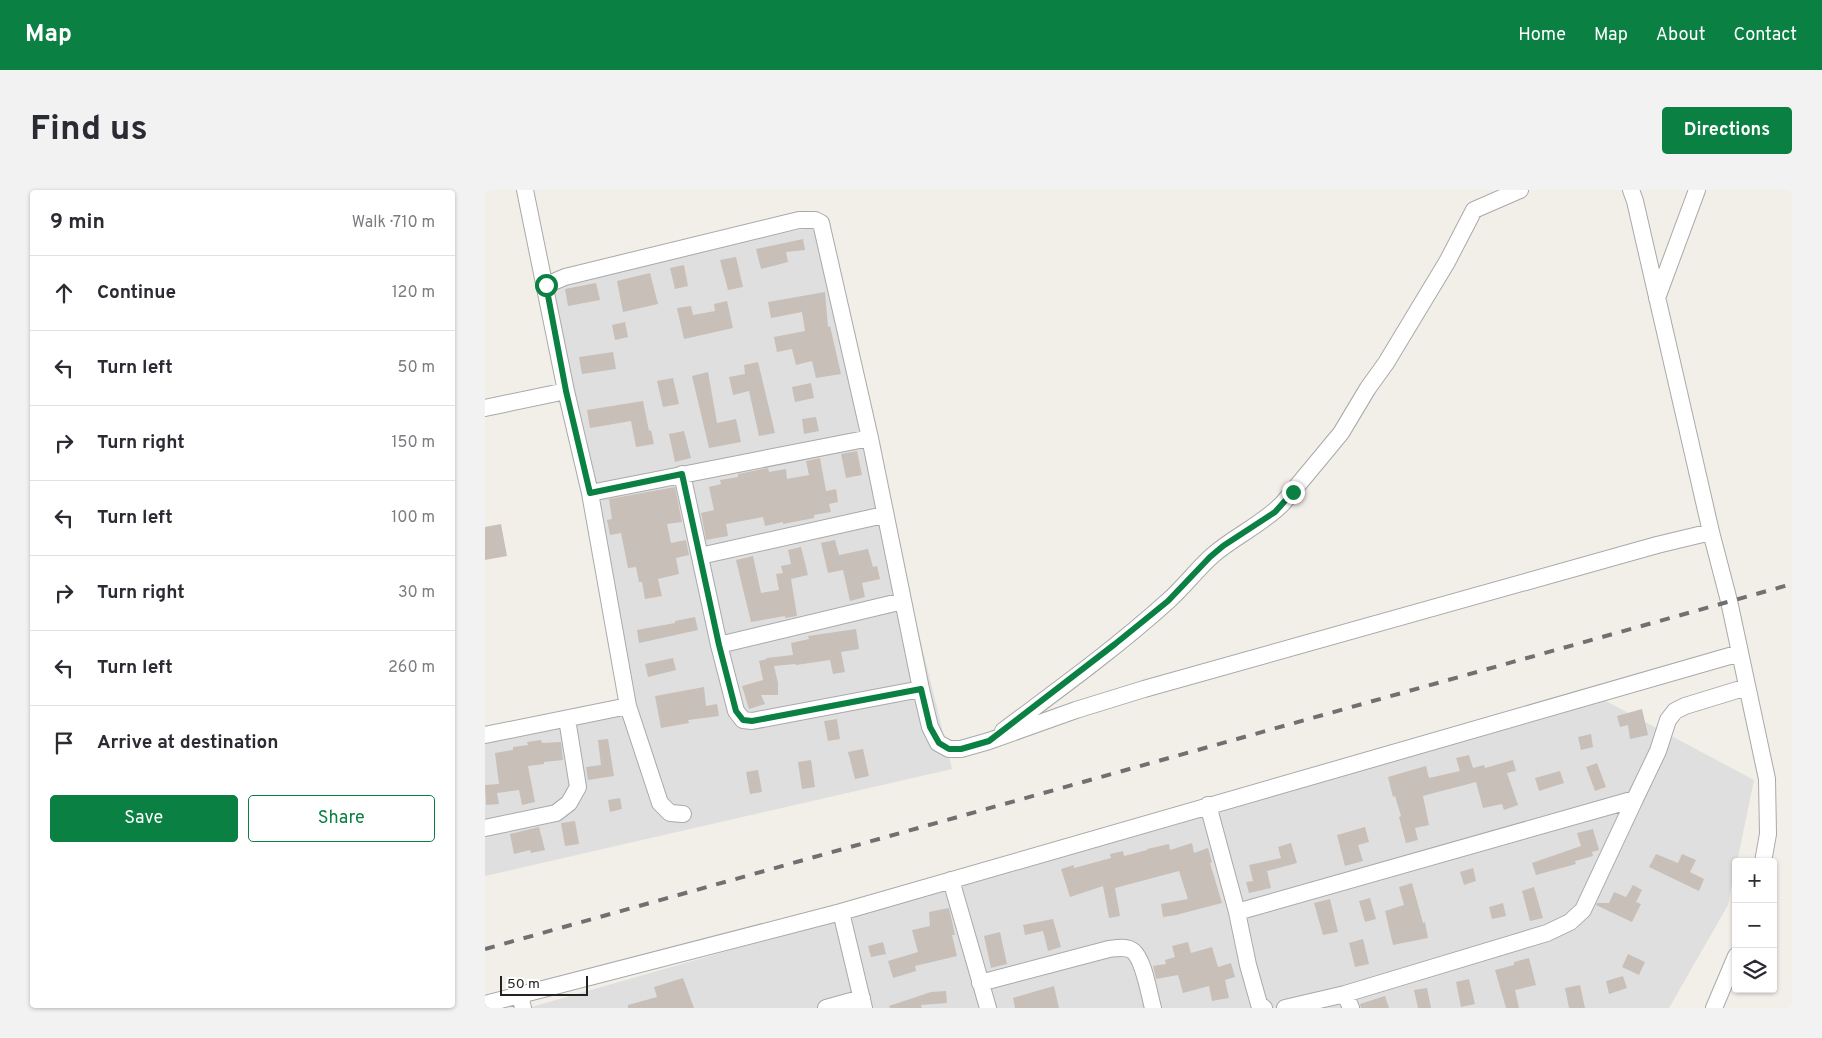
<!DOCTYPE html>
<html lang="en">
<head>
<meta charset="utf-8">
<style>
	body { margin:0; font-family:Overpass,sans-serif; background:#f2f2f3; color:#2b2b33 }
	.controls { position:absolute; right:15px; bottom:15px; display:grid; overflow:hidden; border-radius:5px; box-shadow:0 1px 4px #0004 }
	.controls button { width:45px; height:45px; display:grid; place-items:center; padding:0; border:0; border-bottom:1px solid #e1e1e2; background:#fff; color:#2b2b33; font:25px sans-serif }
	.scale { position:absolute; left:15px; bottom:12px; width:88px; box-sizing:border-box; padding-left:5px; border:2px solid #222; border-top:0; font-size:14px; line-height:18px; white-space:nowrap; color:#222; -webkit-text-stroke:4px #fff; paint-order:stroke }
	.stop { position:absolute; width:15px; height:15px; margin:-11px; border:4px solid #0b8043; border-radius:50%; background:#fff }
	.stop.end { background:#0b8043; border-color:#fff; box-shadow:0 1px 5px #0008 }
	.list { margin:0; padding:0; list-style:none }
	h2 { display:flex; justify-content:space-between; align-items:center; height:65px; margin:0; padding:0 20px; font-size:21px }
	h2 small { font-size:16px; font-weight:400; color:#7c7c81 }
	.list li { display:grid; grid-template-columns:32px 1fr auto; gap:15px; align-items:center; box-sizing:border-box; height:75px; padding:0 20px; border-top:1px solid #e1e1e2 }
	.list b { display:block; font-size:19px; white-space:nowrap }
	.list em { font-size:16px; font-style:normal; color:#7c7c81 }
	.actions { display:flex; gap:10px; padding:15px 20px }
	.actions a { flex:1; padding:11px 0; border:1px solid #0b8043; border-radius:5px; text-align:center; font-size:18px; color:#0b8043 }
	.actions .main { background:#0b8043; color:#fff }
	.icon { flex:none; width:28px; height:28px; fill:none; stroke:currentColor; stroke-width:2; stroke-linecap:round; stroke-linejoin:round }
	.map { position:relative; flex:none; width:1307px; height:818px; overflow:hidden; border-radius:5px }
	header { display:flex; align-items:center; gap:30px; box-sizing:border-box; height:70px; padding:0 25px; background:#0b8043; color:#fff }
	header strong { font-size:24px }
	nav { display:flex; gap:28px; margin-inline-start:auto; font-size:18px }
	.intro { display:flex; align-items:center; justify-content:space-between; box-sizing:border-box; height:120px; padding:0 30px }
	h1 { margin:0; font-size:35px }
	.button { padding:12px 22px; border-radius:5px; background:#0b8043; color:#fff; font-size:18px; font-weight:700 }
	main { display:flex; gap:30px; padding:0 30px }
	aside { flex:1; background:#fff; border-radius:5px; box-shadow:0 1px 4px #0004 }
	.map>svg:first-child { display:block }
</style>
</head>
<body>
<header>
<strong>Map</strong>
<nav><a>Home</a><a>Map</a><a>About</a><a>Contact</a></nav>
</header>
<div class="intro"><h1>Find us</h1><a class="button">Directions</a></div>
<main>
<aside>
<h2>9 min<small>Walk · 710 m</small></h2>
<ul class="list">
<li><svg class="icon" aria-label="ahead" viewBox="0 0 24 24"><path d="M12 20V5M6 11l6-6 6 6"/></svg><div><b>Continue</b></div><em>120 m</em></li>
<li><svg class="icon" aria-label="left" viewBox="0 0 24 24"><path d="M17 20v-9H6M10 6l-5 5 5 5"/></svg><div><b>Turn left</b></div><em>50 m</em></li>
<li><svg class="icon" aria-label="right" viewBox="0 0 24 24"><path d="M7 20v-9h11M14 6l5 5-5 5"/></svg><div><b>Turn right</b></div><em>150 m</em></li>
<li><svg class="icon" aria-label="left" viewBox="0 0 24 24"><path d="M17 20v-9H6M10 6l-5 5 5 5"/></svg><div><b>Turn left</b></div><em>100 m</em></li>
<li><svg class="icon" aria-label="right" viewBox="0 0 24 24"><path d="M7 20v-9h11M14 6l5 5-5 5"/></svg><div><b>Turn right</b></div><em>30 m</em></li>
<li><svg class="icon" aria-label="left" viewBox="0 0 24 24"><path d="M17 20v-9H6M10 6l-5 5 5 5"/></svg><div><b>Turn left</b></div><em>260 m</em></li>
<li><svg class="icon" aria-label="arrive" viewBox="0 0 24 24"><path d="M6 21V4h12l-3 4 3 4H6"/></svg><div><b>Arrive at destination</b></div></li>
</ul>
<div class="actions"><a class="main">Save</a><a>Share</a></div>
</aside>
<div class="map">
<svg width="1307" height="818" viewBox="0 0 1307 818">
	<rect width="100%" height="100%" fill="#f2efe9"/>
	<!-- residential -->
	<path fill="#e0dfdf" d="M334,36l133,543 -467,107v-147l148,-28 -83,-421z
		M1119,510l150,80 -17,82h-1l-8,43 -59,103h-1141z"/>
	<!-- building -->
	<path fill="#c7bfb8" d="M318,49l2,11 -19,2 2,10 -27,7 -5,-20z
		M251,67l7,30 -15,3 -8,-30z
		M199,75l4,21 -13,3 -5,-21z
		M165,83l8,31 -35,8 -6,-31z
		M111,93l4,17 -32,6 -3,-17z
		M340,102l3,35 2,-1 11,48 -25,4 -4,-17 -16,4 -4,-16 -15,3 -3,-15 31,-6 -3,-19 -31,6 -3,-16z
		M242,111l6,27 -49,11 -7,-31 14,-2 2,9 22,-4 -1,-7z
		M140,132l3,15 -13,3 -3,-15z
		M128,162l3,17 -34,5 -3,-17z
		M273,172l17,71 -16,3 -10,-45 -16,4 -4,-18 16,-3 -1,-9z
		M223,182l9,51 19,-4 5,23 -32,6 -17,-72z
		M188,188l6,26 -16,3 -6,-26z
		M326,193l3,15 -19,4 -3,-15z
		M158,211l6,30 2,-1 3,14 -18,3 -5,-26 -41,7 -3,-18z
		M331,227l3,14 -15,3 -2,-15z
		M199,241l7,27 -16,4 -6,-28z
		M372,261l5,24 -16,3 -5,-24z
		M335,268l6,33 10,-2 2,13 -9,2 2,8 -17,3v3l-31,6v-2l-18,4 -2,-9 -37,7 2,12 -22,4 -5,-27 13,-3 -5,-23 12,-3 -1,-4 18,-3v-3l30,-6 1,4 17,-3 1,10 22,-4 -3,-14z
		M190,297l7,35 -15,2 4,19 15,-3 3,15 -13,3 3,16 -21,5 4,17 -17,3 -3,-17h-3l-3,-15 -8,1 -7,-35 -11,2 -3,-15 5,-1 -3,-20z
		M16,334l6,32 -22,4v-33z
		M350,350l4,15 29,-6 5,18 4,-1 3,13 -18,4 3,14 -15,4 -7,-31 -15,3 -7,-30z
		M316,357l7,28 -17,4 6,37 -12,2v-2l-34,6 -15,-62 17,-4 8,37 18,-3 -3,-16 7,-1 -2,-7 10,-2 -3,-14z
		M210,427l3,13 -59,13 -2,-13 38,-7v-2z
		M371,439l3,20 -18,3 4,20 -12,2 -3,-14 -34,5 -1,-1 -21,2 4,17v12h-17l4,9 -16,5 -7,-23 21,-6 -4,-19 8,-2 -1,-1 27,-3 -2,-12 18,-4 -1,-3z
		M188,468l3,12 -28,7 -3,-13z
		M219,497l2,19 11,-2 2,12 -31,4 1,3 -28,5 -6,-32z
		M1157,519l6,26 -18,4 -2,-14 -8,2 -3,-11z
		M352,529l3,20 -12,2 -4,-20z
		M1106,544l2,13 -12,3 -3,-13z
		M123,549l6,37 -26,4 -2,-13 15,-2 -3,-25z
		M56,550l1,3 19,-1 2,18 -19,2v2l-16,2 7,36 -13,3 -3,-15 -22,3 2,11 -13,1 -1,-20 14,-1 -4,-31 18,-3v-3l15,-2 -1,-3z
		M378,559l6,27 -14,3 -7,-27z
		M984,565l4,13 11,-3 1,3 28,-8 3,11 -9,2 11,32 -14,5 -2,-6 -19,4 -7,-26 -46,12 -7,2 6,29 -14,3 3,12 -12,3 -7,-26 2,-1 -6,-20 -2,1 -5,-20 38,-11 3,12 31,-7 -4,-13z
		M326,570l4,27 -13,2 -4,-27z
		M1112,573l9,24 -11,4 -9,-24z
		M273,580l4,22 -12,2 -4,-22z
		M1075,581l4,12 -25,8 -4,-13z
		M135,608l2,11 -12,3 -2,-12z
		M90,631l4,23 -14,2 -4,-23z
		M54,637l6,23 -14,3 -1,-3 -16,4 -4,-20z
		M880,637l4,15 -11,3 5,16 -18,5 -8,-31z
		M1108,639l6,21 -7,2 1,4 -18,5 1,3 -40,11 -4,-12 49,-17 -4,-13z
		M707,653l2,10 14,-5 4,14 -2,1 12,40 -46,12 -13,2 -2,-13 27,-5 -9,-28 -64,17 5,28 -11,2 -6,-32 -33,11 -9,-28 13,-4v3l37,-10 -1,-4 13,-3 1,5 23,-6v-1l22,-5 1,6z
		M806,653l6,20 -30,8 4,17 -22,5 -3,-11 7,-1 -4,-16 32,-7 -3,-11z
		M1171,664l22,9 4,-9 14,6 -6,12 14,7 -5,12 -50,-24z
		M988,678l3,13 -12,4 -4,-13z
		M927,693l11,40 2,-1 3,16 -35,7 -8,-34 19,-6 -5,-18z
		M1148,695l9,5 -6,12 5,2 -9,18 -36,-17 1,-2h12l5,-11 12,5z
		M1049,697l9,31 -13,3 -8,-30z
		M885,708l6,21 -11,3 -6,-21z
		M845,709l8,33 -15,3 -9,-32z
		M1018,713l3,13 -14,3 -3,-12z
		M464,718l6,27h-3l5,21 -42,10 1,5 -23,7 -5,-17 30,-9 -6,-22 18,-4 -1,-14z
		M568,729l8,28 -13,4 -5,-20 -18,4 -2,-10z
		M515,742l7,32 -16,4 -7,-32z
		M878,749l6,25 -14,3 -6,-24z
		M398,752l3,12 -15,3 -3,-11z
		M703,752l3,11 21,-6 6,20 13,-4 4,14 -10,3 4,18 -17,3 -3,-15 -26,7 -5,-18 -22,4 -3,-13 13,-2 -1,-4 10,-3 -3,-11z
		M1143,764l17,8 -6,13 -17,-8z
		M1044,768l7,27 -21,5 4,18h-13l-11,-38 19,-5v-3z
		M1138,786l4,12 -18,6 -3,-13z
		M198,788l11,30h-66v-3l29,-8 -3,-10z
		M984,789l6,25 -14,3 -5,-25z
		M1095,795l5,23h-16l-4,-20z
		M569,796l5,22h-44l-2,-10z
		M942,798l4,20h-13l-4,-18z
		M461,801l1,12 -26,2 1,3h-32l-1,-2 42,-14z
		M900,806l4,12h-28l-1,-4z"/>
	<g fill="none" stroke-linecap="round" stroke-linejoin="round">
		<!-- minor casing -->
		<g stroke="#a9a9a9" stroke-width="18">
			<path id="minor" d="M1146,0l4,11 76,331 18,69 38,178 1,55 -5,28
				M61,95l19,-8 234,-57h16l6,3 49,215 51,251 -169,32 -9,-1 -7,-9 -17,-66
				M1172,108l40,-108
				M0,218l81,-17
				M197,284l37,171 184,-44
				M105,303l280,-55
				M215,366l184,-41
				M436,499l9,38 8,16 11,6h12l28,-8 87,-31 68,-21 513,-144 54,-13
				M143,516l32,97 10,10 13,1
				M518,541c56,-42 113,-83 165,-130 16,-14 29,-32 45,-46 22,-19 50,-31 70,-52l58,-70 27,-45 18,-25 61,-101 27,-52 46,-20
				M0,545l143,-29 -38,-213 -24,-102 -41,-201
				M723,615l29,107 11,53 11,39 5,4
				M0,638l71,-15 13,-10 9,-16 -11,-68
				M466,690l37,128
				M356,722l23,96
				M752,722l398,-113 23,-48 10,-31 7,-9 10,-5 62,-19
				M495,793l129,-34c8,-1 17,-3 24,2 11,9 16,43 20,57
				M860,804l6,14
				M35,805l321,-83 899,-259
				M0,814l35,-9 3,13
				M341,818l36,-10
				M800,818l60,-14 202,-61 23,-11 13,-12 52,-111
				M1229,818l22,-52"/>
		</g>
		<!-- minor -->
		<use href="#minor" stroke="#fff" stroke-width="16"/>
		<!-- rail -->
		<path stroke="#707070" stroke-width="4" stroke-dasharray="10 10" stroke-linecap="butt" d="M0,759l1307,-365"/>
	</g>
	<g fill="none" stroke-linecap="round" stroke-linejoin="round">
		<!-- route -->
		<path stroke="#0b8043" stroke-width="6" d="M61,95l20,106 24,102 92,-19 37,171 17,66 7,9 9,1 169,-32 9,38 9,16 10,6h12l28,-8 126,-97 53,-43 42,-44 13,-11 52,-34 18,-20"/>
	</g>
</svg>
<div class="controls">
<button>+</button>
<button>−</button>
<button><svg class="icon" aria-label="layers" viewBox="0 0 24 24"><path d="M12 4l9 5-9 5-9-5zM3 14l9 5 9-5"/></svg></button>
</div>
<div class="scale">50 m</div>
<div class="stop" style="left:61px;top:95px"></div>
<div class="stop end" style="left:808px;top:302px"></div>
</div>
</main>
</body>
</html>
